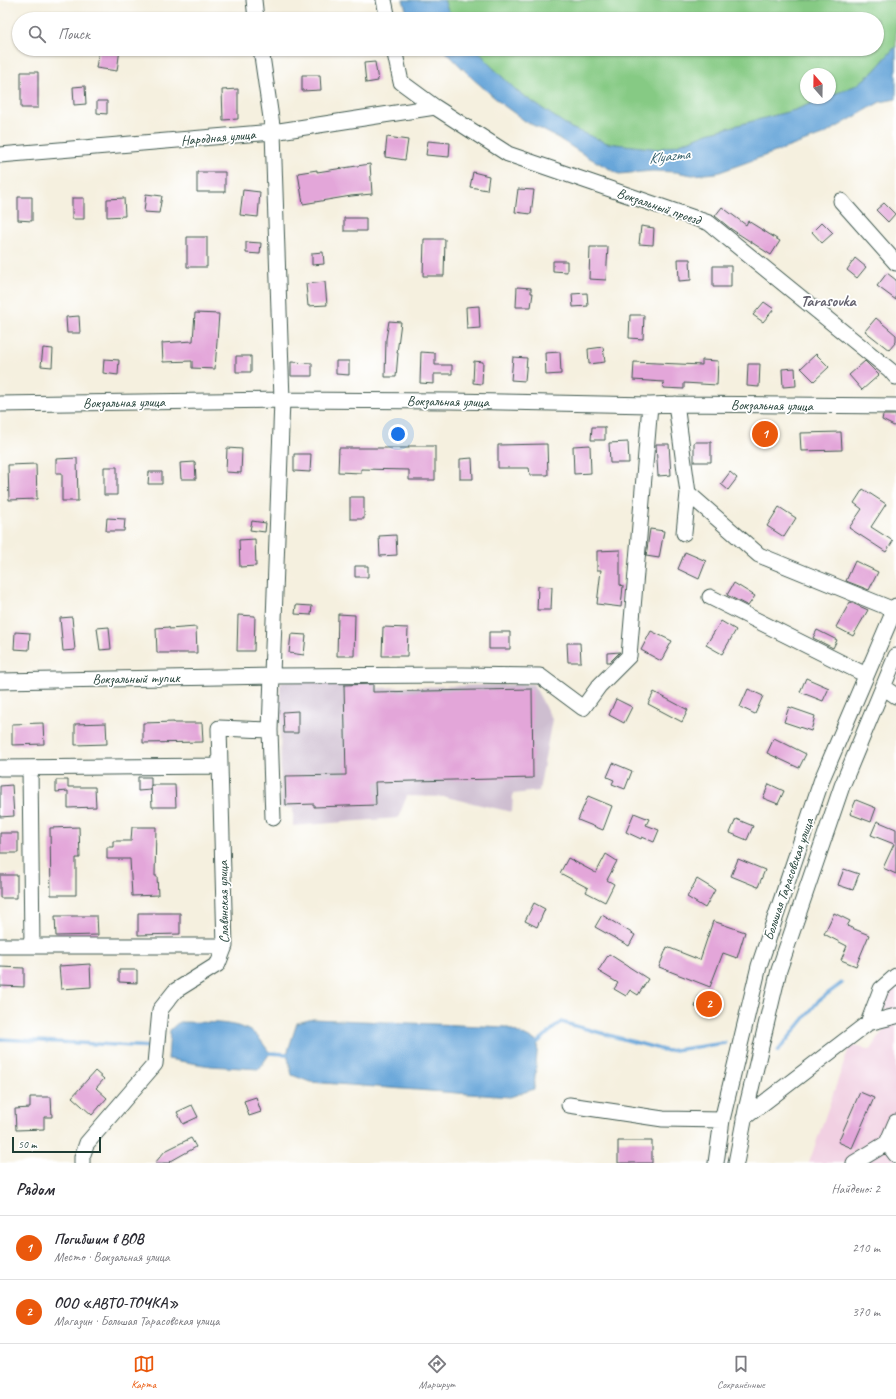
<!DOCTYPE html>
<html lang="ru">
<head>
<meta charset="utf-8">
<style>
	body { margin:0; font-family:Caveat,sans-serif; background:#f2f2f3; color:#2b2b33 }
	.compass { position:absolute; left:800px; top:68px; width:36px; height:36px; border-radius:50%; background:#fff; box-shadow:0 1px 3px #0004; rotate:340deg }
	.scale { position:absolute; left:12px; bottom:10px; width:89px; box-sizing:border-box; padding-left:4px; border:2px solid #1f3d34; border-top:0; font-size:11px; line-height:14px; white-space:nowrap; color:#1f3d34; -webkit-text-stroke:3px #fff; paint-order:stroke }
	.you { position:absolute; left:398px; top:434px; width:14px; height:14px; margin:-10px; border:3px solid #fff; border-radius:50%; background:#1a73e8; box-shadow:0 0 0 6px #1a73e833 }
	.badge { display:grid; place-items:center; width:26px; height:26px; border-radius:50%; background:#ea580c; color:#fff; font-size:13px; font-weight:700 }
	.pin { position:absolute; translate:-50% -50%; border:2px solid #fff; box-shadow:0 1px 4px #0006 }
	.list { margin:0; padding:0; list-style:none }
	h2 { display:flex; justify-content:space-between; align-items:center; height:52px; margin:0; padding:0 16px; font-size:17px }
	h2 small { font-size:13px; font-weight:400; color:#7c7c81 }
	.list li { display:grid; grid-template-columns:26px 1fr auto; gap:12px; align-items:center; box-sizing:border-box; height:64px; padding:0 16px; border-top:1px solid #e1e1e2 }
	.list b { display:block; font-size:15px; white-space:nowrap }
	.list p { margin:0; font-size:13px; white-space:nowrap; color:#7c7c81 }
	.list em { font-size:13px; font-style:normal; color:#7c7c81 }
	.icon { flex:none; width:22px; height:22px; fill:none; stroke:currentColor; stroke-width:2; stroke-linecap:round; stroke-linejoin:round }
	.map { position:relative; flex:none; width:896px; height:1163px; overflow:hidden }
	.search { position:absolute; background:#fff; box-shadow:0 1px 3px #0004; left:12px; right:12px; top:12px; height:44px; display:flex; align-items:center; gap:10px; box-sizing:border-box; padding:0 14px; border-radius:22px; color:#7c7c81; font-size:15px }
	.sheet { height:180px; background:#fff }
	nav { display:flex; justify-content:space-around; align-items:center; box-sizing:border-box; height:56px; border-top:1px solid #e1e1e2; background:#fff; font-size:11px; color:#7c7c81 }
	nav a { display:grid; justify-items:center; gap:2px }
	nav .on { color:#ea580c }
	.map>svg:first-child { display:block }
</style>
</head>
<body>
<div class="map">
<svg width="896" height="1163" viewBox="0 0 896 1163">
	<rect width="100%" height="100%" fill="#fff"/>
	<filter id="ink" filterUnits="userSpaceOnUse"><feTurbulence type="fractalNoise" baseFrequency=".025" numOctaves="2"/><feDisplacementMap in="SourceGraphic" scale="8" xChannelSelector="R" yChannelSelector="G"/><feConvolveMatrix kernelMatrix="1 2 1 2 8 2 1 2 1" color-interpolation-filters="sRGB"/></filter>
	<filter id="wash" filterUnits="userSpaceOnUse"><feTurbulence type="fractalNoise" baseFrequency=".012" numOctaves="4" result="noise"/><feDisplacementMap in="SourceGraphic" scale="16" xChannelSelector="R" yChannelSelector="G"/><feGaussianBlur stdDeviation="0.9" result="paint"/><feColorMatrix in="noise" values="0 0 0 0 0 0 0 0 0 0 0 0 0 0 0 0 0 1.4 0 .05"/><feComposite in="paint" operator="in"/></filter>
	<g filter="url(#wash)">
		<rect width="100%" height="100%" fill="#f5f0df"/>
		<!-- built -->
		<path fill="#f1d0e2" d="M896,984v179h-87l41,-118 21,5 18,-29 -8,-23z"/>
		<!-- industrial -->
		<path fill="#cebed0" d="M377,678v10l156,-4 19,35 -13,72 -26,3 -1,18 -66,-15 -39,-1 -9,22 -105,8v-18h-12l-1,-126z"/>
		<!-- green -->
		<path fill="#86ca84" stroke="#52845c" d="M444,0h452v46l-22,25 -17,14 -27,11v-22h-24v24h19l-30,12 -87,23 -28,11 -21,5 -53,-6 -35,-15 -53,-36 -28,-27 -13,-16h400v-30h-421l-8,-9z"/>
		<!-- water -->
		<path fill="#67a6d9" stroke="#437286" d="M403,0h41l4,10 8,9h-41l-7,-3z
			M896,46v53l-16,3 -55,32 -108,39 -25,2 -16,-3 -24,-1 -33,3 -33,-18 -28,-18 -33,-17 -22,-16 -31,-27 -29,-29h34l13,16 28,27 53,36 36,15 52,6 21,-5 28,-11 87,-23 30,-12h5v-2l27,-11 17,-14z
			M313,1019l193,8 32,15 -4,47 -24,8 -200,-15 -18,-7 -5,-21 10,-31z
			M179,1022c24,1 63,-3 80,16 4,5 7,10 11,15l-11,16 -49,-3 -42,-7 2,-29z"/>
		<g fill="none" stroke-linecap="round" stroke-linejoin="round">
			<!-- stream -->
			<path stroke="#67a6d9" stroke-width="3.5" d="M0,1039l153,8
				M538,1042l23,-20 106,29 58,-8
				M778,1051l41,-51 23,-17
				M267,1053l20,1"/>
		</g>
		<g id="blocks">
			<!-- building -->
			<path fill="#e3a6d9" d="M99,49h21l-3,22 -21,-3z
				M375,62l3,19 -12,2 -2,-20z
				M21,72h17v36h-17z
				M302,75h18l1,15 -19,1z
				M85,86l1,18 -12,1 -1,-18z
				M238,89v30l-15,1 -1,-30z
				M97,101h10v13l-10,-1z
				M387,137l21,3 -3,20 -20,-3z
				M428,141l22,2 -1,14 -23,-2z
				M370,164l2,30 -21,2 -48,8 -5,-31 19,-3v2z
				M197,172h28v20h-28z
				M473,172l16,4 -2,14 -17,-3z
				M518,189l16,1 -3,24 -16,-2z
				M243,190l17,2 -2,25 -18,-2z
				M146,194l16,2 -3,17 -15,-1z
				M18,197h14v24l-14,-1z
				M72,198h12v21h-12z
				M124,198l1,18 -18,1v-18z
				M884,203l11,11 -7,8 -12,-12z
				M722,207l24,18 2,-4 32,20 -9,14 -40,-26 -16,-13z
				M344,218h22v13h-22z
				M822,222l11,11 -11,10 -10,-11z
				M641,226l13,2 -1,17 -14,-1z
				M187,237h20v30h-20z
				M424,239h21l-1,37h-21z
				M246,242l15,1 -1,11 -14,-1z
				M590,247h18l-2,33 -17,-1z
				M323,252l1,12 -12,1v-12z
				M855,258l11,9 -9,11 -10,-8z
				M678,259h12l1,21 -12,1z
				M553,261h14v11l-14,-1z
				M713,266h18v21h-18z
				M887,273l9,7v20l-19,-14z
				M325,282l2,23 -19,1 -2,-22z
				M517,287l14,1v5h2l-2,14h-15z
				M587,293l1,13 -15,1 -1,-13z
				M764,302l10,7 -11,13 -10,-7z
				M479,306l1,22 -13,1 -1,-22z
				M195,313l24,1 -4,55 -23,-1v-7l-29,1 -1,-19 31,-2z
				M630,315h14l-1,24 -14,-1z
				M79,316l1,17h-13l-1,-16z
				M876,318l20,17v7l-7,8 -24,-19z
				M389,321l12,1 -4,31h1l-2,24h-11l1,-38z
				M603,347l2,15 -16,2 -1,-15z
				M43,348l10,1 -1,18 -11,-1z
				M421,352l14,1v12h17v9h-18v10l-14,-1z
				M560,352l1,22 -15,1 -1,-22z
				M816,354l13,13 -15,14 -13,-13z
				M236,356h15v16h-15z
				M513,357l14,1 -2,23 -14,-1z
				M104,359l15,1 -1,15 -15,-2z
				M702,360l16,1 -1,24 -33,-2v6l-21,-1 1,-6 -31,-2 1,-18 68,3z
				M336,361h13v14l-13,-1z
				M474,361l9,1 -1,22 -9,-1z
				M865,361l14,14 -17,15 -13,-15z
				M291,362l21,1v13h-21z
				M748,364h12l-1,23 -12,-1z
				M795,368l1,18 -13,1 -1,-18z
				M883,415h13v12l-14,-7z
				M592,427h13v13h-14z
				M841,432l1,18 -41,1 -1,-18z
				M628,442l1,21h-19l-1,-20z
				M694,442h17v20h-17z
				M547,444l1,31h-18l-1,-7h-31v-23z
				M656,444h13l2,31 -13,1z
				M590,445l1,28 -17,1 -1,-28z
				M408,446h27v34h-26v-10l-48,-1v4l-23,-1 1,-24h70z
				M227,448l15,1 -1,24 -15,-1z
				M294,454h17l-1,18 -16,-1z
				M77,458l1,43h-16v-28h-6v-14z
				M472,458l1,21h-13v-20z
				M195,462l1,17h-15l-1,-16z
				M36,464l1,35 -28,1 -1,-35z
				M104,467h13v28h-13z
				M149,472h13v12h-14z
				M730,472l7,6 -9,12 -7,-6z
				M863,489l23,15 -15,23 22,14 -7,11 -37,-24 13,-19 -8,-6z
				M350,497h14v22h-14z
				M779,507l17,11 -12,19 -17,-11z
				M107,518l18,1 -1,12h-18z
				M252,521l14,2 -1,9 -15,-2z
				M650,529l14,2 -5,27 -13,-2z
				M396,535l1,20 -17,1 -1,-20z
				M255,539l1,27 -16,1 -1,-27z
				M620,550v35l3,1 -2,21 -24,-3 4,-34h-4v-19z
				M685,552l21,9 -7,18 -21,-10z
				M855,561l23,11 -9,18 -23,-9z
				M355,566h13v11h-13z
				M734,583l21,13 -7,10 -21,-11z
				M538,586l14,1 -1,23h-14z
				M850,602l18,8 -15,26 -17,-9z
				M296,605l16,1 -1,9 -16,-1z
				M338,614l17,1 -1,41h-17z
				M238,615l17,1 -1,35h-17z
				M72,617l3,33 -12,1 -3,-33z
				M721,621l15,9 -14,24 -16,-9z
				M109,627l2,22 -11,1 -3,-22z
				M169,627v2l27,-2 1,26h-40l-1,-25z
				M383,627l25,1 -1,28h-25z
				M817,630l20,10 -4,8 -20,-10z
				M651,631l21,10 -11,20 -20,-11z
				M15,632l15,1 -1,17 -15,-1z
				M489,632h21v17h-21z
				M291,634l15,1 -2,20 -15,-2z
				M567,643h13l1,19h-13z
				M620,652l-10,10h-3v-9z
				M806,678l23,10 -6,13 -23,-9z
				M373,684v8l159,-3 1,89 -158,4 1,23 -62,2v-3l-28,1 -1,-29 61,-1 -2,-90z
				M748,689l15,7 -8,18 -15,-7z
				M654,692l34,18 -6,12 -34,-18z
				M616,699l16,8 -8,16 -15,-8z
				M789,707l26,9 -4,15 -27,-9z
				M298,711v22h-14l-1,-21z
				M174,722v1h28l1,19 -60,1v-20z
				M43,723l1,21 -32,1v-21z
				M106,723l1,21 -32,1v-21z
				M774,738l32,16 -7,14 -32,-15z
				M613,763l19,8 -7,18 -13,-5 2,-4 -7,-3z
				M138,777h13v13l-13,1z
				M56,780h12v7h27l1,20 -28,1v-17l-12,1z
				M769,784l15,7 -6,13 -15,-6z
				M12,785l2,31 -14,1v-31z
				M151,785h24l1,22h-24z
				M588,796l24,10 -9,24 -25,-10z
				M856,800l20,8 -5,14 -21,-8z
				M634,813l15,6 -3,6 13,5 -5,12 -12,-5 -1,2 -15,-7z
				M736,819l17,7 -6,14 -17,-7z
				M877,821l19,8v45l-13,-6 11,-24 -23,-9z
				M79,827l1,31h-4v37h-25l-1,-67z
				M132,827h24l-1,49h2l1,19 -26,1 -2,-37h-23v-12h6v-6h18z
				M0,833h18v20h-18z
				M606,854l11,7 -10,19 7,4 -9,18 -19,-10 2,-4 -28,-15 8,-15 28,15z
				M738,859l27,11 -7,17 -27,-11z
				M844,869l15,5 -6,16 -15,-5z
				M0,875h17v23h-17z
				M697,879l18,11 -10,18 -18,-11z
				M534,903l11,6 -8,18 -12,-6z
				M138,913h42v21l-42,1z
				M834,913l16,8 -3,5 22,9 -13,31 -15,-6 6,-14 -23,-12z
				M602,915l33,20 -6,11 -34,-19z
				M55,916h42l1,19 -42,1z
				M713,921l32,11 -8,26 -14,-5 -13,34 -51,-20 8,-20 33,13z
				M609,954l39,25 -10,16 -8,-5 -4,6 -12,-7 4,-6 -20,-12z
				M90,964l1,23 -30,2 -2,-23z
				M0,967l24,1v19l-24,-1z
				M119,970h18v13l-18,-1z
				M699,995l16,6 -4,11 -16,-5z
				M95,1071l9,8 -8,9 11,10 -15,17 -20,-18z
				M860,1092l14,6 -22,50 -14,-6z
				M30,1097h21l1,20h-8v12l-28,1 -1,-21 15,-1z
				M256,1097l5,15 -12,4 -5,-15z
				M192,1105l6,12 -15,7 -6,-12z
				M191,1138l5,9 -25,14 -2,2h-14l10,-12z
				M618,1141h34v22h-34z"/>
		</g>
	</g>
	<g filter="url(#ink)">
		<use href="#blocks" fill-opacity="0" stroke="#3f584e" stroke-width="1"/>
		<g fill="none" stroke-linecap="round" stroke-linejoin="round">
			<!-- minor casing -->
			<g stroke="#3f584e" stroke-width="17">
				<path id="minor" d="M254,0l2,19
					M384,0l4,19
					M261,49l12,83 9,268 -12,330 3,88
					M394,49l7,33 34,25 73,47 201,69 181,147 6,7
					M0,155l273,-23 162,-25
					M841,201l55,62
					M0,404l282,-4 169,1 199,4 26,-1 220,2
					M676,404l12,89 -4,40
					M688,493l71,62 135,55
					M710,597l156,78
					M0,681l272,-5 191,-1 77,1 43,32 16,-22 30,-30 21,-251
					M883,687l13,9
					M0,768l220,-2
					M30,768l2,178
					M0,946h225
					M868,1023l28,-7
					M569,1105l94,14 59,1
					M744,1118l124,-95 13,-34 15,-13
					M896,1122l-9,21 9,12
					M82,1163v-6l5,-14 68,-79 5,-54 15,-19 43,-27 7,-18 -6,-218 51,2
					M716,1163l6,-43 37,-154 63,-187 74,-173
					M736,1163l10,-53 33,-140 63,-184 54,-130
					M854,1163l33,-20 9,-2"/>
			</g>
			<!-- minor -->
			<use href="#minor" stroke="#fff" stroke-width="15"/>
		</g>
	</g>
	<g text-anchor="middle" stroke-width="3.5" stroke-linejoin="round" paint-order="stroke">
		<!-- street labels -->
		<g font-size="14" fill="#1f3d34" stroke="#fff">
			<text transform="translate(218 137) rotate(-5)" y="5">Народная улица</text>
			<text transform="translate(659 206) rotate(19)" y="5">Вокзальный проезд</text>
			<text transform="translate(448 401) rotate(1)" y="5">Вокзальная улица</text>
			<text transform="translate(124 402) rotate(-1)" y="5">Вокзальная улица</text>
			<text transform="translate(772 405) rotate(1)" y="5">Вокзальная улица</text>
			<text transform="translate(136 678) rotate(-1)" y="5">Вокзальный тупик</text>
			<text transform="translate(788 879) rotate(-71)" y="5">Большая Тарасовская улица</text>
			<text transform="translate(223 902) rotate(-91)" y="5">Славянская улица</text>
		</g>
		<!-- water labels -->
		<g font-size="15" font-style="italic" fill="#38626e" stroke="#fff">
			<text transform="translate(669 156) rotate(-7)" y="5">Klyazma</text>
		</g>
		<!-- quarter labels -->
		<g font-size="16" font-weight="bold" fill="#64626e" stroke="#fff">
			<text x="828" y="306">Tarasovka</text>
		</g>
	</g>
</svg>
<svg class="compass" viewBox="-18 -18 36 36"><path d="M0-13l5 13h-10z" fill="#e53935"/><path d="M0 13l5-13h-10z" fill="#7c7c81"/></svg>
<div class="scale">50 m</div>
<div class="you"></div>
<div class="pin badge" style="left:765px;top:434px">1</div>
<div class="pin badge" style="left:709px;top:1004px">2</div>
<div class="search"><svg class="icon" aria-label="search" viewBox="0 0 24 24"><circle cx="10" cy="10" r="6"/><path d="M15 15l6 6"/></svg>Поиск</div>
</div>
<section class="sheet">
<h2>Рядом<small>Найдено: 2</small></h2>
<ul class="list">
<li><span class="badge">1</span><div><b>Погибшим в ВОВ</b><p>Место · Вокзальная улица</p></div><em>210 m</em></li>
<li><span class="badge">2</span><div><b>ООО «АВТО-ТОЧКА»</b><p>Магазин · Большая Тарасовская улица</p></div><em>370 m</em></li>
</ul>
</section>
<nav>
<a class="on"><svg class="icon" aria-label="map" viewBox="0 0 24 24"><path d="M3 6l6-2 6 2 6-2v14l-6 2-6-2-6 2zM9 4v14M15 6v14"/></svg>Карта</a>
<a><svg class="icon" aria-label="directions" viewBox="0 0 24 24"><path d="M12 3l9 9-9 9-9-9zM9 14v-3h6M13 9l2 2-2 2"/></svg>Маршрут</a>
<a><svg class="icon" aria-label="saved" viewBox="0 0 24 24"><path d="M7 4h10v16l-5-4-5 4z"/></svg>Сохранённые</a>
</nav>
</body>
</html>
